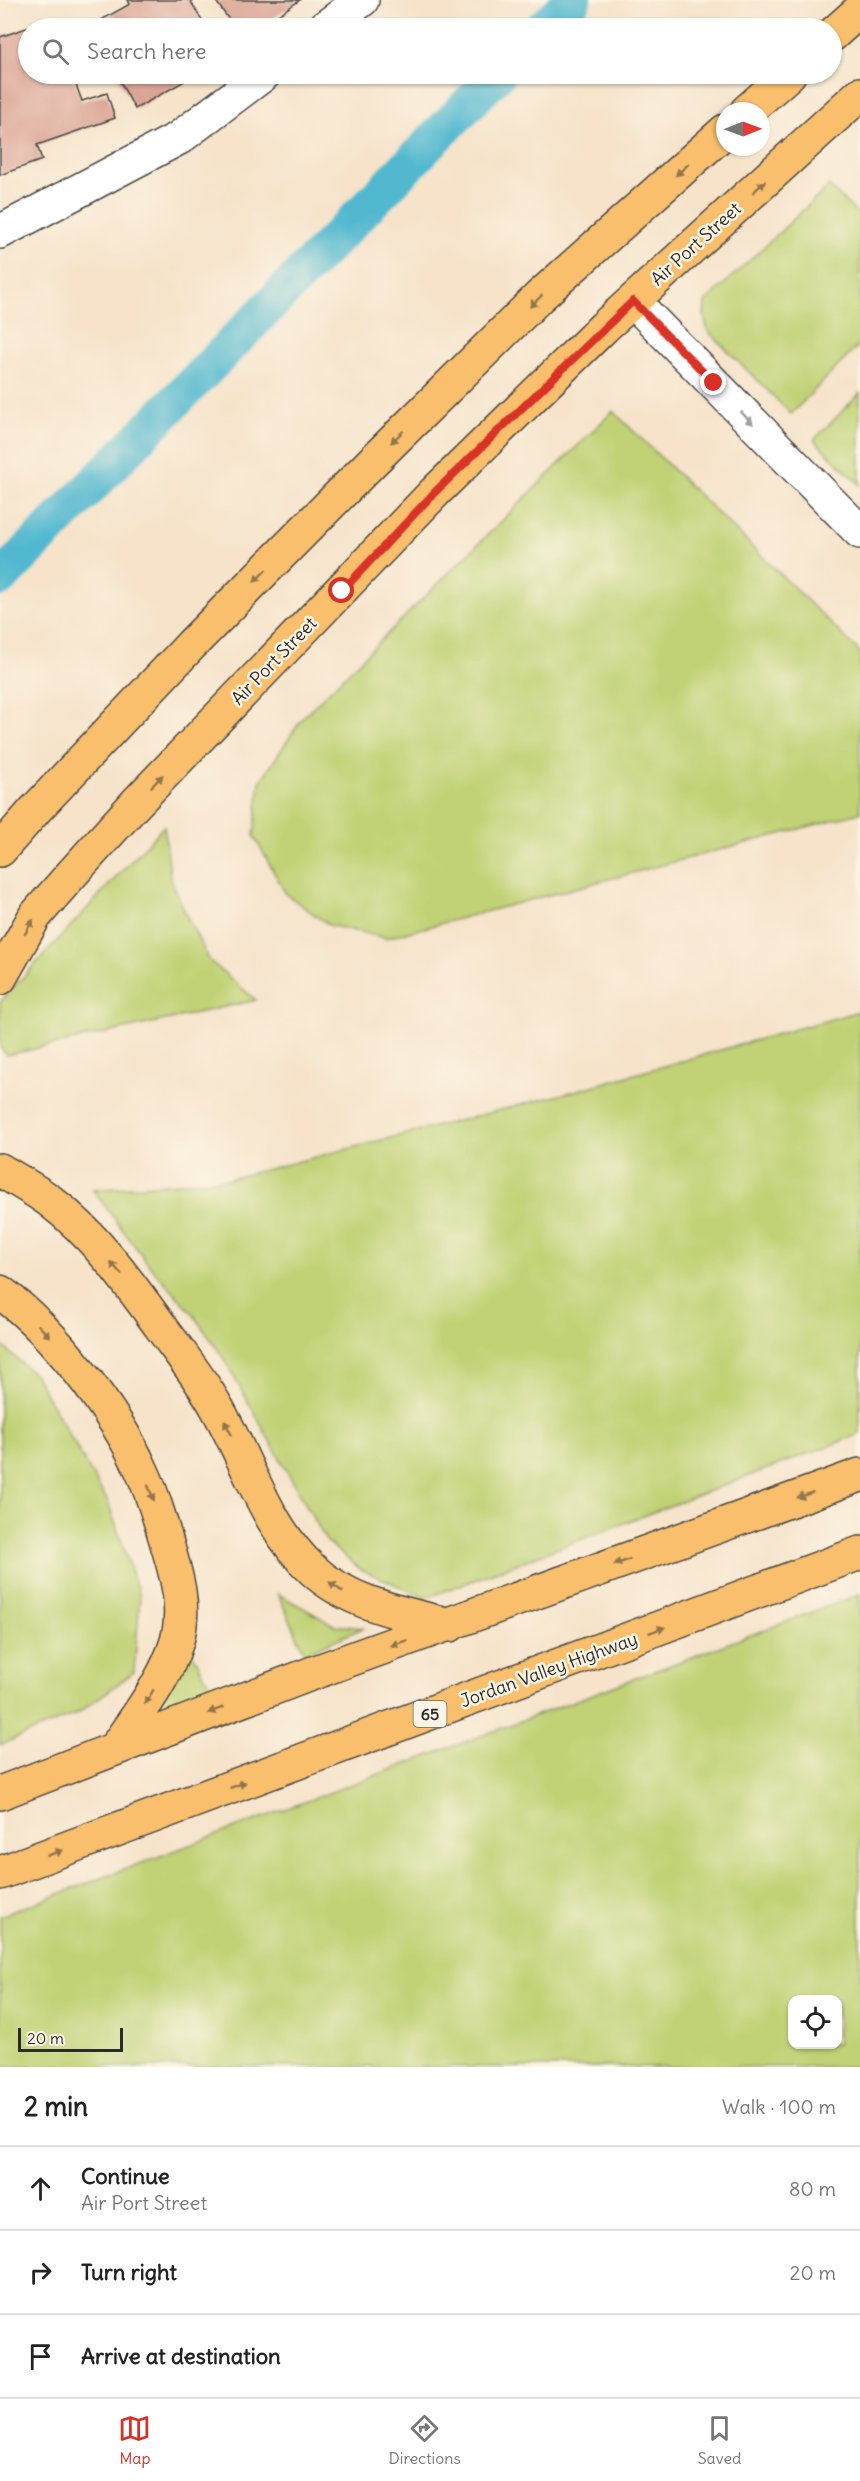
<!DOCTYPE html>
<html lang="en">
<head>
<meta charset="utf-8">
<style>
	body { margin:0; font-family:Delius,sans-serif; background:#f6f6f6; color:#222 }
	.controls { position:absolute; right:18px; bottom:18px; display:grid; overflow:hidden; border-radius:12px; box-shadow:0 2px 4px #0004 }
	.controls button { width:54px; height:54px; display:grid; place-items:center; padding:0; border:0; border-bottom:2px solid #e0e0e0; background:#fff; color:#222; font:30px sans-serif }
	.compass { position:absolute; left:716px; top:102px; width:54px; height:54px; border-radius:50%; background:#fff; box-shadow:0 2px 4px #0004; rotate:89deg }
	.scale { position:absolute; left:18px; bottom:15px; width:105px; box-sizing:border-box; padding-left:6px; border:3px solid #2b2b2b; border-top:0; font-size:16px; line-height:21px; white-space:nowrap; color:#2b2b2b; -webkit-text-stroke:4px #fcf5e5; paint-order:stroke }
	.stop { position:absolute; width:18px; height:18px; margin:-14px; border:4px solid #d93025; border-radius:50%; background:#fff }
	.stop.end { background:#d93025; border-color:#fff; box-shadow:0 2px 6px #0008 }
	.list { margin:0; padding:0; list-style:none }
	h2 { display:flex; justify-content:space-between; align-items:center; height:78px; margin:0; padding:0 24px; font-size:26px }
	h2 small { font-size:20px; font-weight:400; color:#767676 }
	.list li { display:grid; grid-template-columns:39px 1fr auto; gap:18px; align-items:center; box-sizing:border-box; height:84px; padding:0 24px; border-top:2px solid #e0e0e0 }
	.list b { display:block; font-size:22px; white-space:nowrap }
	.list p { margin:0; font-size:20px; white-space:nowrap; color:#767676 }
	.list em { font-size:20px; font-style:normal; color:#767676 }
	.icon { flex:none; width:33px; height:33px; fill:none; stroke:currentColor; stroke-width:2; stroke-linecap:round; stroke-linejoin:round }
	.map { position:relative; flex:none; width:860px; height:2067px; overflow:hidden }
	.search { position:absolute; background:#fff; box-shadow:0 2px 4px #0004; left:18px; right:18px; top:18px; height:66px; display:flex; align-items:center; gap:15px; box-sizing:border-box; padding:0 21px; border-radius:33px; color:#767676; font-size:22px }
	.sheet { height:330px; background:#fff }
	nav { display:flex; justify-content:space-around; align-items:center; box-sizing:border-box; height:84px; border-top:2px solid #e0e0e0; background:#fff; font-size:16px; color:#767676 }
	nav a { display:grid; justify-items:center; gap:3px }
	nav .on { color:#d93025 }
	.map>svg:first-child { display:block }
</style>
</head>
<body>
<div class="map">
<svg width="860" height="2067" viewBox="0 0 860 2067">
	<rect width="100%" height="100%" fill="#fcf5e5"/>
	<filter id="ink" filterUnits="userSpaceOnUse"><feTurbulence type="fractalNoise" baseFrequency=".0167" numOctaves="2"/><feDisplacementMap in="SourceGraphic" scale="12" xChannelSelector="R" yChannelSelector="G"/><feConvolveMatrix kernelMatrix="1 2 1 2 8 2 1 2 1" color-interpolation-filters="sRGB"/></filter>
	<filter id="wash" filterUnits="userSpaceOnUse"><feTurbulence type="fractalNoise" baseFrequency=".008" numOctaves="4" result="noise"/><feDisplacementMap in="SourceGraphic" scale="24" xChannelSelector="R" yChannelSelector="G"/><feGaussianBlur stdDeviation="1.35" result="paint"/><feColorMatrix in="noise" values="0 0 0 0 0 0 0 0 0 0 0 0 0 0 0 0 0 1.4 0 .05"/><feComposite in="paint" operator="in"/></filter>
	<g filter="url(#wash)">
		<rect width="100%" height="100%" fill="#f6e3ca"/>
		<!-- green -->
		<path fill="#c0d275" stroke="#767e50" stroke-width="1.5" fill-rule="evenodd" d="M829,186l31,30v128l-69,70 -83,-83 -4,-14 1,-15z
			M860,393v92l-46,-45z
			M613,411l247,241v161l-474,125 -57,-13 -43,-31 -32,-58 6,-54 43,-65z
			M164,826l7,53 16,38 23,44 46,39 -249,55 -7,-7v-46z
			M860,1011v423l-434,164 -66,-29 -33,-27 -106,-188 -28,-40 -44,-49 -56,-75 136,-11 342,-87z
			M0,1344l35,31 73,127 32,94 -6,76 -56,41 -78,32z
			M278,1594l56,31 29,3 -58,25z
			M860,1594v473h-860v-151zM792,2000h46v44h-46z
			M187,1643l27,50 -63,25z"/>
		<g fill="none" stroke-linecap="round" stroke-linejoin="round">
			<!-- canal -->
			<path stroke="#51b8cf" stroke-width="36" d="M542,28l31,-28
				M0,579l498,-505"/>
		</g>
		<g id="blocks">
			<!-- building -->
			<path fill="#d9a091" d="M128,0h62l16,28h-119l43,-24z
				M215,0h85l-41,28h-24z
				M53,19l4,9h-29v46h44l10,27 25,-8 8,25 -78,27 5,15 -42,15v-138z
				M116,74h81l-62,35z"/>
		</g>
	</g>
	<g filter="url(#ink)">
		<use href="#blocks" fill-opacity="0" stroke="#494743" stroke-width="1.5"/>
		<g fill="none" stroke-linecap="round" stroke-linejoin="round">
			<!-- minor casing -->
			<g stroke="#494743" stroke-width="36">
				<path id="minor" d="M324,28l38,-28
					M0,232l179,-94 85,-64
					M633,301l227,231"/>
			</g>
			<!-- major casing -->
			<g stroke="#494743" stroke-width="36">
				<path id="major" d="M832,35l28,-25
					M747,111l42,-37
					M0,850l36,-41 155,-164 182,-184 167,-165 185,-165
					M0,978l35,-62 35,-40 67,-74 298,-310 169,-165 256,-233
					M0,1170c17,10 35,20 50,31 45,34 79,82 111,126 19,26 39,51 55,79 32,55 49,120 97,164 37,34 89,43 137,55
					M0,1292c52,37 115,119 141,177 12,25 19,51 27,78 9,30 18,61 9,94 -11,38 -39,73 -61,106"/>
			</g>
			<!-- highway casing -->
			<g stroke="#494743" stroke-width="36">
				<path id="highway" d="M0,1793l313,-120 547,-198
					M0,1873l860,-320"/>
			</g>
			<!-- minor -->
			<use href="#minor" stroke="#fff" stroke-width="33"/>
			<!-- major -->
			<use href="#major" stroke="#f9bf6d" stroke-width="33"/>
			<!-- highway -->
			<use href="#highway" stroke="#f9bf6d" stroke-width="33"/>
		</g>
		<!-- one-way arrows -->
		<defs><path id="oneway-solid" d="M-6-.8H1V-3.2L6.5 0L1 3.2V.8H-6Z" transform="scale(1.5)"/></defs>
		<g fill="#92754c">
			<use href="#oneway-solid" transform="translate(682 170) rotate(138)"/>
			<use href="#oneway-solid" transform="translate(759 187) rotate(-43)"/>
			<use href="#oneway-solid" transform="translate(536 301) rotate(136)"/>
			<use href="#oneway-solid" transform="translate(397 437) rotate(136)"/>
			<use href="#oneway-solid" transform="translate(260 576) rotate(135)"/>
			<use href="#oneway-solid" transform="translate(157 781) rotate(-46)"/>
			<use href="#oneway-solid" transform="translate(29 927) rotate(-60)"/>
			<use href="#oneway-solid" transform="translate(116 1268) rotate(-131)"/>
			<use href="#oneway-solid" transform="translate(44 1331) rotate(46)"/>
			<use href="#oneway-solid" transform="translate(228 1428) rotate(-117)"/>
			<use href="#oneway-solid" transform="translate(151 1493) rotate(69)"/>
			<use href="#oneway-solid" transform="translate(805 1495) rotate(160)"/>
			<use href="#oneway-solid" transform="translate(622 1562) rotate(160)"/>
			<use href="#oneway-solid" transform="translate(336 1587) rotate(-144)"/>
			<use href="#oneway-solid" transform="translate(657 1630) rotate(-20)"/>
			<use href="#oneway-solid" transform="translate(399 1643) rotate(161)"/>
			<use href="#oneway-solid" transform="translate(149 1697) rotate(122)"/>
			<use href="#oneway-solid" transform="translate(216 1710) rotate(159)"/>
			<use href="#oneway-solid" transform="translate(238 1785) rotate(-20)"/>
			<use href="#oneway-solid" transform="translate(55 1853) rotate(-20)"/>
		</g>
		<use fill="#a0a0a0" href="#oneway-solid" transform="translate(747 418) rotate(45)"/>
	</g>
	<g fill="none" stroke-linecap="round" stroke-linejoin="round" filter="url(#ink)">
		<!-- route -->
		<path stroke="#d93025" stroke-width="8" d="M342,591l93,-99 198,-191 81,82"/>
	</g>
	<g text-anchor="middle" stroke-width="5" stroke-linejoin="round" paint-order="stroke">
		<!-- shield labels -->
		<rect fill="#fcf5e5" stroke="#6a6863" stroke-width="1.5" x="413.5" y="1701" width="33" height="26" rx="4.5"/>
		<g font-size="16" font-weight="bold" fill="#2b2b2b">
			<text x="430" y="1720">65</text>
		</g>
		<!-- street labels -->
		<g font-size="18" fill="#2b2b2b" stroke="#fcf5e5">
			<text transform="translate(696 244) rotate(-42)" y="6">Air Port Street</text>
			<text transform="translate(274 661) rotate(-46)" y="6">Air Port Street</text>
			<text transform="translate(549 1670) rotate(-20)" y="6">Jordan Valley Highway</text>
		</g>
	</g>
</svg>
<div class="controls">
<button><svg class="icon" aria-label="locate" viewBox="0 0 24 24"><circle cx="12" cy="12" r="6"/><path d="M12 2v4M12 18v4M2 12h4M18 12h4"/></svg></button>
</div>
<svg class="compass" viewBox="-18 -18 36 36"><path d="M0-13l5 13h-10z" fill="#e53935"/><path d="M0 13l5-13h-10z" fill="#767676"/></svg>
<div class="scale">20 m</div>
<div class="stop" style="left:342px;top:591px"></div>
<div class="stop end" style="left:714px;top:383px"></div>
<div class="search"><svg class="icon" aria-label="search" viewBox="0 0 24 24"><circle cx="10" cy="10" r="6"/><path d="M15 15l6 6"/></svg>Search here</div>
</div>
<section class="sheet">
<h2>2 min<small>Walk · 100 m</small></h2>
<ul class="list">
<li><svg class="icon" aria-label="ahead" viewBox="0 0 24 24"><path d="M12 20V5M6 11l6-6 6 6"/></svg><div><b>Continue</b><p>Air Port Street</p></div><em>80 m</em></li>
<li><svg class="icon" aria-label="right" viewBox="0 0 24 24"><path d="M7 20v-9h11M14 6l5 5-5 5"/></svg><div><b>Turn right</b></div><em>20 m</em></li>
<li><svg class="icon" aria-label="arrive" viewBox="0 0 24 24"><path d="M6 21V4h12l-3 4 3 4H6"/></svg><div><b>Arrive at destination</b></div></li>
</ul>
</section>
<nav>
<a class="on"><svg class="icon" aria-label="map" viewBox="0 0 24 24"><path d="M3 6l6-2 6 2 6-2v14l-6 2-6-2-6 2zM9 4v14M15 6v14"/></svg>Map</a>
<a><svg class="icon" aria-label="directions" viewBox="0 0 24 24"><path d="M12 3l9 9-9 9-9-9zM9 14v-3h6M13 9l2 2-2 2"/></svg>Directions</a>
<a><svg class="icon" aria-label="saved" viewBox="0 0 24 24"><path d="M7 4h10v16l-5-4-5 4z"/></svg>Saved</a>
</nav>
</body>
</html>
